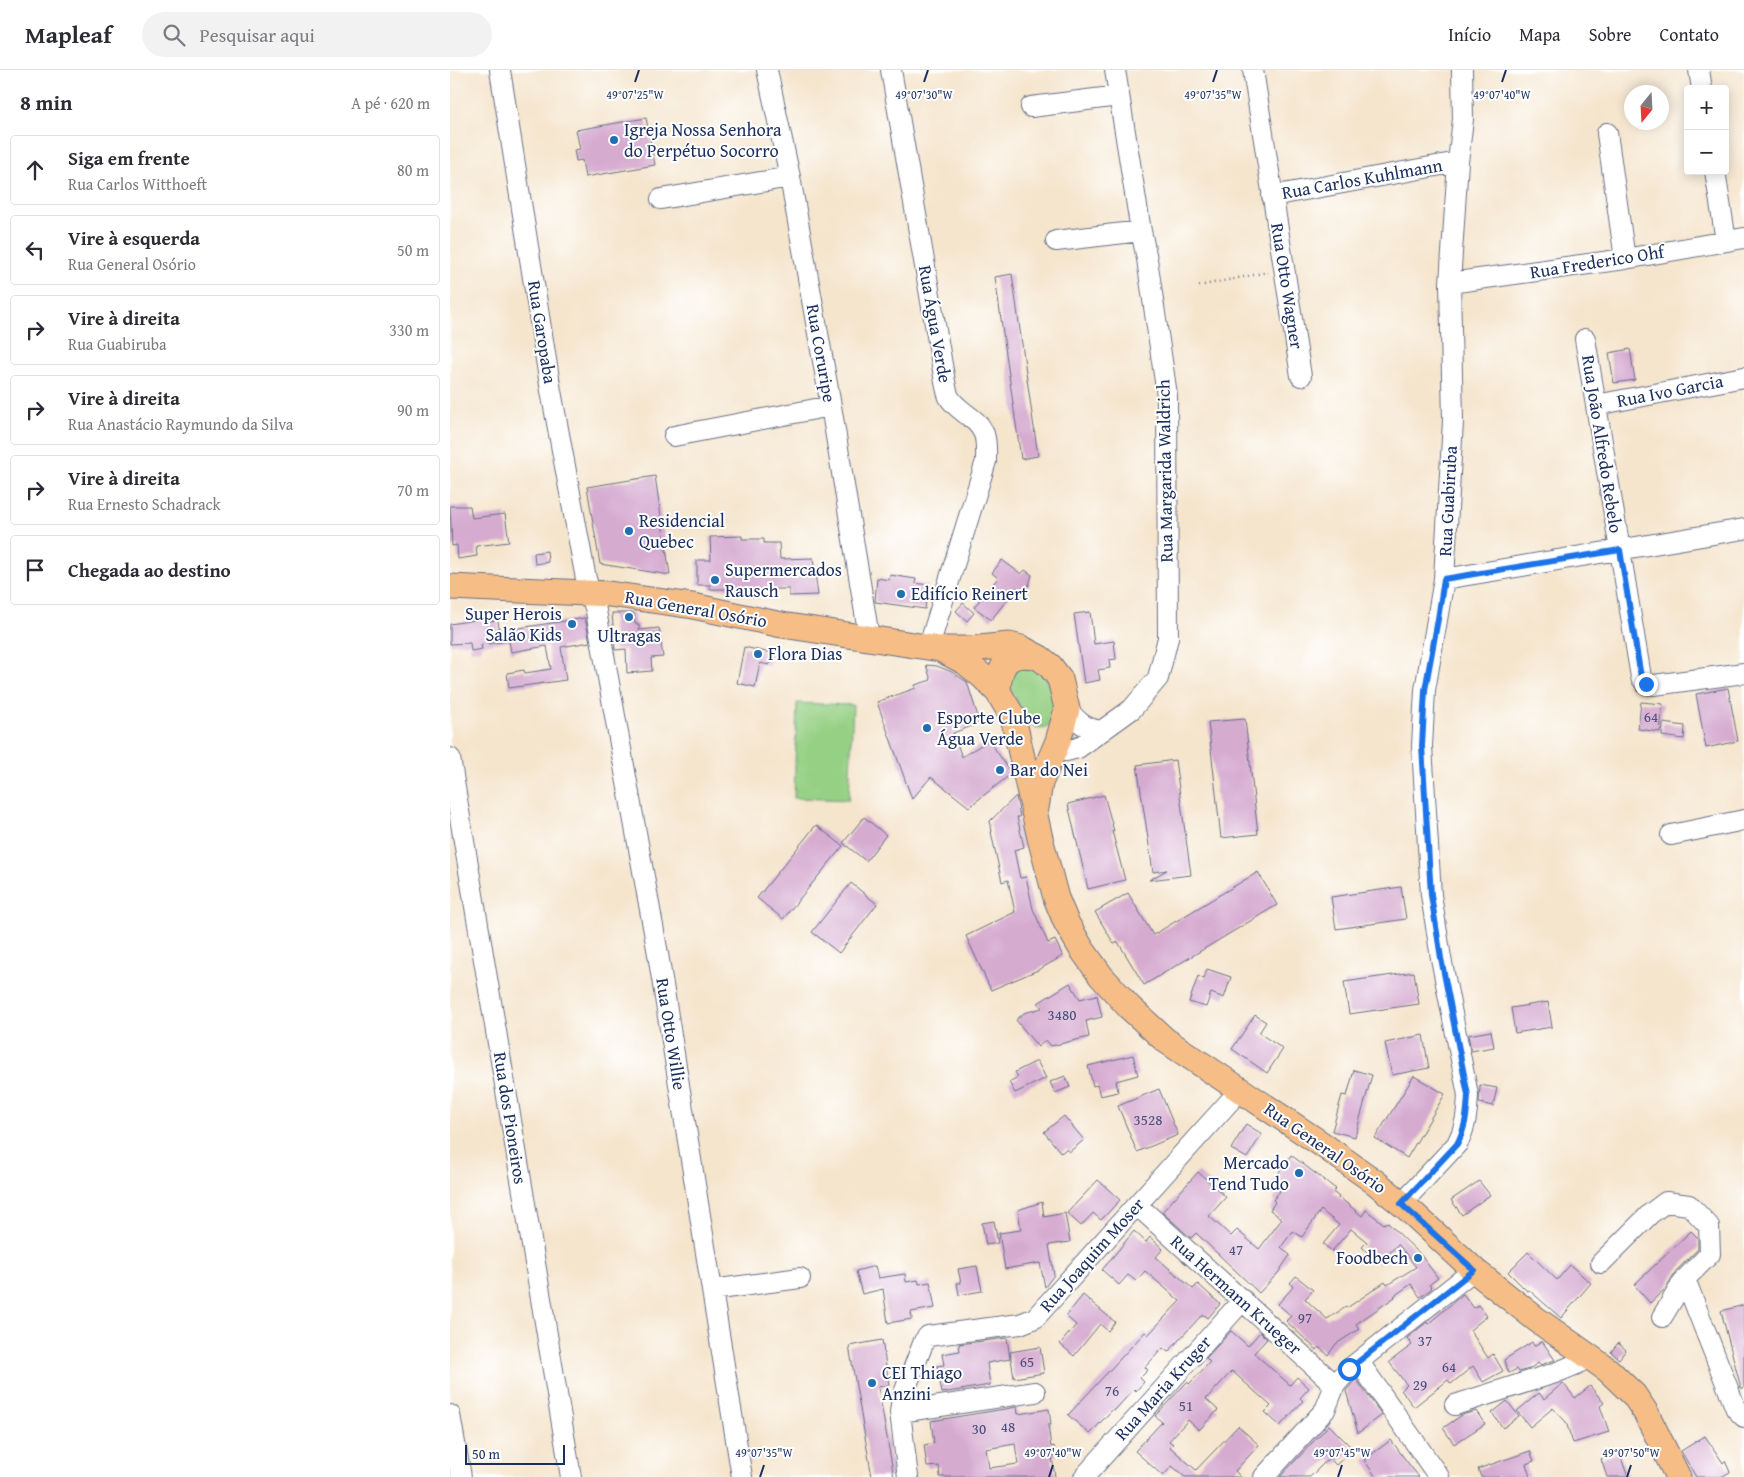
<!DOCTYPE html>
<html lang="pt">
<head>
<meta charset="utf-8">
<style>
	body { margin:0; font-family:"Gentium Book Plus",serif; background:#f2f2f3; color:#2b2b33 }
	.controls { position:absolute; right:15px; top:15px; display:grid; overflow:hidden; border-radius:5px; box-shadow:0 2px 12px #0003 }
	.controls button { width:45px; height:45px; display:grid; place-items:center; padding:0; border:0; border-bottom:1px solid #e1e1e2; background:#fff; color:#2b2b33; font:25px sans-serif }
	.compass { position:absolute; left:1174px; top:15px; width:45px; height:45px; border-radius:50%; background:#fff; box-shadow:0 2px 12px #0003; rotate:198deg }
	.scale { position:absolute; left:15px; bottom:12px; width:100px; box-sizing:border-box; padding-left:5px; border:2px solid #1b2f5e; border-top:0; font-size:14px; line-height:18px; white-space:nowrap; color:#1b2f5e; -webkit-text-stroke:4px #fff; paint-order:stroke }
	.stop { position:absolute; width:15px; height:15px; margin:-11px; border:4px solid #1a73e8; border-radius:50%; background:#fff }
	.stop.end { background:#1a73e8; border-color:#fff; box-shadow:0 1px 5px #0008 }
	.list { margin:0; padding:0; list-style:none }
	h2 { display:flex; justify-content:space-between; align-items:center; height:65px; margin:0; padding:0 20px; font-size:21px }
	h2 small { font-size:16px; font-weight:400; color:#7c7c81 }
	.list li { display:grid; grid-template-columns:32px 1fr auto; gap:15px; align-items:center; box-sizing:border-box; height:70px; margin:0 10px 10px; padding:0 10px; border:1px solid #e1e1e2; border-radius:5px }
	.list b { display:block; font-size:19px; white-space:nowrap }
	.list p { margin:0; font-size:16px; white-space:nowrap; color:#7c7c81 }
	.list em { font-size:16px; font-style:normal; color:#7c7c81 }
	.icon { flex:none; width:28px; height:28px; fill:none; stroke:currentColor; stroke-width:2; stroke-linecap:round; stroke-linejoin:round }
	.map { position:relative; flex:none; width:1294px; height:1407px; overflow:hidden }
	header { display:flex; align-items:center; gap:30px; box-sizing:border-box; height:70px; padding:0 25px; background:#fff; border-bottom:1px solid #e1e1e2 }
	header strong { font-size:24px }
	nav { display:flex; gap:28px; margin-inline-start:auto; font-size:18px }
	.search { width:350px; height:45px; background:#f2f2f3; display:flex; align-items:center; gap:12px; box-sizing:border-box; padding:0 18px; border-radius:28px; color:#7c7c81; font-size:19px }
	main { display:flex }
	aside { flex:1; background:#fff }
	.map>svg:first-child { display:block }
</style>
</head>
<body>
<header>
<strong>Mapleaf</strong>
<div class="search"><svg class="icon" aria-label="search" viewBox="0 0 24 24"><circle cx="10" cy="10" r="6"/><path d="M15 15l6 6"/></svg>Pesquisar aqui</div>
<nav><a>Início</a><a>Mapa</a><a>Sobre</a><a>Contato</a></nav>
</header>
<main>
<aside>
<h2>8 min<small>A pé · 620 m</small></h2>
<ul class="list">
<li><svg class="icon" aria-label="ahead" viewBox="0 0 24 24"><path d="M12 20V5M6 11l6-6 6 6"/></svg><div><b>Siga em frente</b><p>Rua Carlos Witthoeft</p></div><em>80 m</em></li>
<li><svg class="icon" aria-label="left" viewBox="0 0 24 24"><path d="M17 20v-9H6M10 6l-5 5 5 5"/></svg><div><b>Vire à esquerda</b><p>Rua General Osório</p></div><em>50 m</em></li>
<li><svg class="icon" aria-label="right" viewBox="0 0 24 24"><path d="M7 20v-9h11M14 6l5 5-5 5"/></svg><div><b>Vire à direita</b><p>Rua Guabiruba</p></div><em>330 m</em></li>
<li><svg class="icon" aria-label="right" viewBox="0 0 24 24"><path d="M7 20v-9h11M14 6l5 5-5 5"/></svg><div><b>Vire à direita</b><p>Rua Anastácio Raymundo da Silva</p></div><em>90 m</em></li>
<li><svg class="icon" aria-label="right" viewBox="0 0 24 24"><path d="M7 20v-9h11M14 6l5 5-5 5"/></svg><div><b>Vire à direita</b><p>Rua Ernesto Schadrack</p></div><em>70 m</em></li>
<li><svg class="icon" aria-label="arrive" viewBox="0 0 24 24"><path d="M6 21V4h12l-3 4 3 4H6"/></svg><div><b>Chegada ao destino</b></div></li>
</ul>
</aside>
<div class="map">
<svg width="1294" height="1407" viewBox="0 0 1294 1407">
	<rect width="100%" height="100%" fill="#fff"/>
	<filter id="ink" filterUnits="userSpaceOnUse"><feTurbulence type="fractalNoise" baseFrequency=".02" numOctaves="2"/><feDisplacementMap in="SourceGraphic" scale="10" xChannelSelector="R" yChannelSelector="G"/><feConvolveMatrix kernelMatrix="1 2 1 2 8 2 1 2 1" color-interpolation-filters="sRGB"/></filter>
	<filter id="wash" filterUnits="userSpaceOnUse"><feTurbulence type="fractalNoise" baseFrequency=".0096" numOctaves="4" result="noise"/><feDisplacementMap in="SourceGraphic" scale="20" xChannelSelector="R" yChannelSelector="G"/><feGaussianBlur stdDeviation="1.12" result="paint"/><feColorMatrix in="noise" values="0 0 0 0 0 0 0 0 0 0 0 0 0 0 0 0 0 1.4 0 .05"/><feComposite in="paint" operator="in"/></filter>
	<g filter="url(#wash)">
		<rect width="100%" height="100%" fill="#f5e5cd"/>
		<!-- green -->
		<path fill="#96d084" stroke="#588071" d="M564,595l26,5c13,18 25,40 6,58h-10l-9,-7 -18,-36z
			M347,633l56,2 -4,95 -55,-2z"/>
		<g id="blocks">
			<!-- building -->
			<path fill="#d5abd0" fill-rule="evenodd" d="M196,48l9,47 -70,12 -3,-17 -6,1 -2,-11 6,-1 -4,-19z
				M562,204l26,182 -17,3 -26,-182z
				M1180,279l5,31 -21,3 -5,-30z
				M205,406l15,99 -70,-11 -13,-77z
				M0,436h20l2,12 33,-4 4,28 -33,4 1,10 -19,3 -1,-14 -5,1z
				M292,466v3h22v4h15l1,16 33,-1 5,37 -29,1v-7h-79v-4h-13v-25h14l-1,-23z
				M97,481l1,11 -13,2 -1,-11z
				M552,490l19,14 4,-4 7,5 -3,10 -6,7 -6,-5 -26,33 -17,-13 24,-29 -6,-5z
				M440,505l26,4 -1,4 13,2 -3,24 -50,-7 2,-24 12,2z
				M513,533l11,10 -7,8 -11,-10z
				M640,542l4,32 20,-3 2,18 -7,1 1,8 -12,2 2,10 -16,3 -10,-69z
				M162,543h22l1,11h4v6l20,-2 4,29 -12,1 1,13 -25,2 -1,-24 -11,1z
				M38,548l1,3 9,-1 1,11 86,-13 5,24 -29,5 5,33 -57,8 -2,-15 17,-3 1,3 26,-4 -4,-23 -36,6 -2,-11 -28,4 1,4 -11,2 -1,-8 -20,1v-20z
				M294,577l27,6 -2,12 -9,-2 -5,24 -18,-4z
				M476,595l11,1 15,6 15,10 13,41 -27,10 9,24 27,-17 21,31 1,3 -42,33 -38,-30 -19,22 -35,-97 39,-14 -1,-3 16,-5z
				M1278,618l10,53 -32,7 -10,-54z
				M1191,632l22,2 -3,28 -22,-3z
				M795,649l13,115 -37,4 -13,-116z
				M1213,653l22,3 -1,13 -22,-3z
				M725,690l16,115 -42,5 18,-10 -14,2 -16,-107z
				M654,725l10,36h-2l13,49 -37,9 -20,-85z
				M566,726l4,21h-3l7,30 -10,3 6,28 6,-1 7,32 15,34 7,-3 8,16 -25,14 -47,20 -25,-54 49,-24 -7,-32 -6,2 -11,-50h1l-2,-11z
				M414,747l22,18 -20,26 -23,-18z
				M366,755l27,21 -60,73 -26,-21z
				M808,802l19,33 -133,80 -26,-43 -4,2 -19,-32 33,-19 25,42z
				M401,813l26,21 -38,49 -27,-21z
				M951,817l5,32 -70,10 -5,-32z
				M757,899l24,8 -7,21 -13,-5 -5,14 -17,-5 9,-26 6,3z
				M964,902l5,32 -70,10 -5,-32z
				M620,913l10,16 17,-4 5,22 -16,4 3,16 -38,9 -5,-6 -8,7 -22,-27 8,-7 18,-5 -4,-5z
				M1098,932l4,25 -37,6 -4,-25z
				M805,945l11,7 -7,11 24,16 -16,24 -35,-24z
				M1041,961l3,16 -23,4 -3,-16z
				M973,965l6,33 -37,7 -7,-32z
				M683,985l5,20 -22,6 2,11 -18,4 -3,-11 -4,1 -5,-20z
				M587,991l9,17 -31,15 -6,-11 9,-5 -3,-5z
				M904,1000l18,5 -17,62 -23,-6 10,-36 5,1z
				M615,1006l5,11 -15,6 -5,-11z
				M964,1006l31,18 -38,64 -32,-20z
				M1030,1015l17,3 -4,18 -14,-3z
				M709,1019l19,46 -41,17 -19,-46z
				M614,1046l20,24 -15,12 -3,-3 -5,4 -17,-21z
				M796,1054l16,10 -15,24 -16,-9z
				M841,1085l45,34 -3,3 6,5 -1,2 1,-2 23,19 4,-6 18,14 3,-2 33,32 18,24 -9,7 3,3 -12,9 -9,-13 -17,12 1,1 -39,27 3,5 -23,15 -8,11 -9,-8 -2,3 -31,-29 5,-5 -13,-12 15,-17 -3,-4 6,-7 17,14 -8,9 22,20 19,-12 1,1 38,-26 2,3 29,-18 -18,-23 -19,20 -17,-17 5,-5 -16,-13 -19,22 -9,-7 16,-19 -18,-15 -19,27 -9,-6 -12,16 9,8 -12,18 -19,20 -63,-60 -5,5 -29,-26 36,-40 28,25 -17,19 22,20 6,-6 22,19 23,-30 -12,-9 5,-8 -2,-2 7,-9 -9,-7z
				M648,1110l22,20 -19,20 -8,-7 -12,13 -14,-13z
				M1029,1111l11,14 -28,20 -11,-15z
				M592,1132l2,15 21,-4 5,29 -21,3 5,30 -9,12 -5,-24 -35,6 -6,-36 22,-3 -3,-20z
				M544,1151l4,22 -12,2 -4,-22z
				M684,1161l12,11 4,-5 13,12 -7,8 37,32 5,-5 22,20 -12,14 -4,-3 -5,3 -31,34 -5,-4 -18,19 3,3 -8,8 4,4 -8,9 -2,-2 -19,21 -2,-1 -23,25 -22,-19 77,-83 3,3 32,-34 -35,-30 -9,10 -8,-6 -9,10 -17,-15z
				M1241,1161l7,7v11l-22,22 -11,18 -15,14 -16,-18z
				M1078,1182l29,28 13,-15 21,18 -30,35 -32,-28 -2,1 -19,-19z
				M425,1196l3,12 27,-4 1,8 12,-2 1,4 11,-2 5,26 -24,4 1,7 -24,4 -5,-34 -21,5 -6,-23z
				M527,1196l5,25 -23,4 -2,-12h4l-3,-14z
				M1013,1224l11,14 4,-3 9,11 -17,14 18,28 5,-4 10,17 -20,11 -10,-16 -22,18 -3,-4 -34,27 -13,-17 6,-5 -18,-23 23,-17 -5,-7 20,-16 1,2z
				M633,1225l32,27 -7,9 -8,-7 -26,32 -14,-12 16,-19 -10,-9z
				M1294,1235v83h-3l-20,-77z
				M781,1261l17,15 12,-14 7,7 -13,14 36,32 7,-8 12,11 -9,10 3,3 -23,25 -15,-14 6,-6 -39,-35 -26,28 12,11 -19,20 -11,-10 -19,21 4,3 -3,3 26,23 42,-44 21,19 -24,26 6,6h-56l-13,-11 -9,10 -28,-25 27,-29 -7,-6 32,-34 2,2 21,-22 -4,-4z
				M557,1268l3,21 -23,4 3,22 -48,8 -5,-27 7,-1 -2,-11 18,-3 -1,-7z
				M432,1270l7,45 -11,2 16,90h-22l-23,-131z
				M1092,1271l13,19 -15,5 -2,-2 -9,6 -10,3 -2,-3 -8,4 -5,-13 28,-18 2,4z
				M1168,1273l8,7 -7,9 -8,-7z
				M590,1277l4,26 -30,5 -4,-26z
				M906,1309l26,36 -24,18 -12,-42z
				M1113,1313l12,15 15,-12 14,17 -4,3 9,26 -36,11 -7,-21 -13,-14 -23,19 -13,-16 22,-18 5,6z
				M1057,1331l12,15 -16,12 -11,-15z
				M567,1337l1,7 31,-5 2,16h-3l3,22 3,-1 2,10 -4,1 3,20h-115l-1,-11 -12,1 -3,-22 10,-2 -3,-22zM565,1374l3,20 -29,4 -3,-19z
				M1026,1341l9,13 -31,20 -11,-16 19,-13z
				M879,1355l24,24 -17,16 -7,-7 -19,19h-30z
				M1255,1366l18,27 2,-2 5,11 -9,5h-25l-15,-26z
				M941,1370l14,19 14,18h-43l-12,-17z
				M1080,1381l4,10 -8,3 4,13h-49l-3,-8z
				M1169,1382l9,25h-21l-6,-18z"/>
		</g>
	</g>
	<g filter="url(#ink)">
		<use href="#blocks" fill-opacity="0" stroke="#676f85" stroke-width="1"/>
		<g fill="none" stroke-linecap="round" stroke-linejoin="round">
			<!-- minor casing -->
			<g stroke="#676f85" stroke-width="22">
				<path id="minor" d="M50,0l51,321 35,188 10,32 62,343 84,523
					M317,0l23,107 41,229 38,231
					M441,0l54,312c1,5 2,11 4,15 8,15 29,20 35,37 3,9 2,18 2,27l-57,185
					M803,0l48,306
					M1249,0l3,19
					M581,37l88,-11
					M1157,63l18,126
					M1265,101l11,70
					M822,126l186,-34
					M211,129l129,-22
					M606,171l85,-10
					M1000,213l175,-24 119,-21
					M1135,269l56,338 5,7 8,1 90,-12
					M1146,335l148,-28
					M224,366l157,-30
					M994,509l300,-50
					M617,639c11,13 18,20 35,22
					M604,680l12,1 12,-3 54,-39 26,-31 10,-40 -1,-243 -20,-136 -6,-28 -26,-161
					M0,688l121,719
					M1221,765l73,-15
					M951,1134l56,-60c9,-17 10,-31 11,-49l-27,-137 -10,-63 -9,-149 3,-56 19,-111 9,-158 -3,-138 8,-121 5,-43 -1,-49
					M687,1135l198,180
					M1151,1193l49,-49 16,-12 23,3 20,21 1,28 -25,25 -23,38
					M1235,1209l51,130 8,8
					M262,1220l88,-12
					M909,1292l80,115
					M1005,1335l100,-32 22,-9 13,-8
					M450,1342l135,-20
					M0,1345l11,62
					M458,1407l-8,-65 2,-14 22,-57 4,-5 92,-12 15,-6 205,-228
					M634,1407l159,-177
					M814,1407l61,-67 10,-25 14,-16 125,-99"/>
			</g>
			<!-- major casing -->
			<g stroke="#676f85" stroke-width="27">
				<path id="major" d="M0,517l159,7 84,12 89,19 158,24h30l39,-4 12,3 19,10 10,8 10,13 7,30 -9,32 -18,42 -4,25
					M490,579l25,13 16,13 17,17 15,25 27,121 16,60 10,24 15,26 20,28 28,31 36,33 155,103 55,39 32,26 67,62 62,49 72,51 26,25 12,18 32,64
					M548,622c1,-27 9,-42 39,-35"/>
			</g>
			<!-- path -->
			<path stroke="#676f85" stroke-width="2.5" stroke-dasharray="1 4" stroke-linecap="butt" d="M749,216l69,-14"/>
			<!-- minor -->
			<use href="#minor" stroke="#fff" stroke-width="20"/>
			<!-- major -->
			<use href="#major" stroke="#f6be86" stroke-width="25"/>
		</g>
	</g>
	<g fill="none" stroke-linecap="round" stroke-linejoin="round" filter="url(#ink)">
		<!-- route -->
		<path stroke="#1a73e8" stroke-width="6" d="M899,1299l125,-99 -73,-66 56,-60c9,-17 10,-31 11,-49l-27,-137 -10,-63 -9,-149 3,-56 13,-71 6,-40 176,-29 21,127 5,7"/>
	</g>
	<!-- ticks -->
	<path fill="none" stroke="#1b2f5e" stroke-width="2" d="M185,12l4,-12M474,12l4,-12M763,12l4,-12M1052,12l4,-12M310,1407l4,-12M599,1407l4,-12M888,1407l4,-12M1177,1407l4,-12"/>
	<!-- markers -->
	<g fill="#1f6fb2" stroke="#fff" stroke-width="2">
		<circle cx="164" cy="70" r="5"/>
		<circle cx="179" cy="461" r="5"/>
		<circle cx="265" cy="510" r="5"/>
		<circle cx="451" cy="524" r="5"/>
		<circle cx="179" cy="547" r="5"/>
		<circle cx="122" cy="554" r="5"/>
		<circle cx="308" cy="584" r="5"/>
		<circle cx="477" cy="658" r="5"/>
		<circle cx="550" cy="700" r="5"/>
		<circle cx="849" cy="1103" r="5"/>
		<circle cx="968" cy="1188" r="5"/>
		<circle cx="422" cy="1313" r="5"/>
	</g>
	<g text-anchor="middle" stroke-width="4" stroke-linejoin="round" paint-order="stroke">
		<!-- number labels -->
		<g font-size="15" fill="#4a4e7a">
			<text x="1201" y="652">64</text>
			<text x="612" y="950">3480</text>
			<text x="698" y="1055">3528</text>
			<text x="786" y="1185">47</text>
			<text x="855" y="1253">97</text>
			<text x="975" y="1276">37</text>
			<text x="577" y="1297">65</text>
			<text x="999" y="1302">64</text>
			<text x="970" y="1320">29</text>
			<text x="662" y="1326">76</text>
			<text x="736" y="1341">51</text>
			<text x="558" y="1362">48</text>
			<text x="529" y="1364">30</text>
		</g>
		<!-- poi labels -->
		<g font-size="18" fill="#1b2f5e" stroke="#fff" text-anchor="start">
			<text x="174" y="66">Igreja Nossa Senhora<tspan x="174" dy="21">do Perpétuo Socorro</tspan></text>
			<text x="189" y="457">Residencial<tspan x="189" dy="21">Quebec</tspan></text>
			<text x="275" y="506">Supermercados<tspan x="275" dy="21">Rausch</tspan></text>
			<text x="461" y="530">Edifício Reinert</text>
			<text x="112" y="550" text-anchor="end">Super Herois<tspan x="112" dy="21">Salão Kids</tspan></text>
			<text x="179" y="572" text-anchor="middle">Ultragas</text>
			<text x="318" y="590">Flora Dias</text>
			<text x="487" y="654">Esporte Clube<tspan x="487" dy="21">Água Verde</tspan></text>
			<text x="560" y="706">Bar do Nei</text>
			<text x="839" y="1099" text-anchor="end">Mercado<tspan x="839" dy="21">Tend Tudo</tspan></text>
			<text x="958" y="1194" text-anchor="end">Foodbech</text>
			<text x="432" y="1309">CEI Thiago<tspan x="432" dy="21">Anzini</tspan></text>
		</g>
		<!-- street labels -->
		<g font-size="18" fill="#1b2f5e" stroke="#fff">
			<text transform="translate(912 109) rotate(-10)" y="6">Rua Carlos Kuhlmann</text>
			<text transform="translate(1147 192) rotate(-9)" y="6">Rua Frederico Ohf</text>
			<text transform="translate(837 216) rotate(81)" y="6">Rua Otto Wagner</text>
			<text transform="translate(485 254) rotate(80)" y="6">Rua Água Verde</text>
			<text transform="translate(92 262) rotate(81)" y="6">Rua Garopaba</text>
			<text transform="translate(371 283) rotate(80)" y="6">Rua Coruripe</text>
			<text transform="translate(1220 321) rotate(-11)" y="6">Rua Ivo Garcia</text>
			<text transform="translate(1152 374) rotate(81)" y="6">Rua João Alfredo Rebelo</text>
			<text transform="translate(715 401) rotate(-91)" y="6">Rua Margarida Waldrich</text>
			<text transform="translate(998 431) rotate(-87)" y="6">Rua Guabiruba</text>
			<text transform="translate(246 539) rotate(10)" y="6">Rua General Osório</text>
			<text transform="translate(221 964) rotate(81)" y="6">Rua Otto Willie</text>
			<text transform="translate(60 1048) rotate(81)" y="6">Rua dos Pioneiros</text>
			<text transform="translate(875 1078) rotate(35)" y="6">Rua General Osório</text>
			<text transform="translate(642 1185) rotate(-48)" y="6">Rua Joaquim Moser</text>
			<text transform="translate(786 1225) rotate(42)" y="6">Rua Hermann Krueger</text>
			<text transform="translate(713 1318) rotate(-48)" y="6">Rua Maria Kruger</text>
		</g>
	</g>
	<g font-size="12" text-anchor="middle" fill="#1b2f5e" stroke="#fff" stroke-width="4" stroke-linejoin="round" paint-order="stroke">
		<text x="185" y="29">49°07'25"W</text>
		<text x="474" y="29">49°07'30"W</text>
		<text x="763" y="29">49°07'35"W</text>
		<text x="1052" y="29">49°07'40"W</text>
		<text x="314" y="1387">49°07'35"W</text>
		<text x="603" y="1387">49°07'40"W</text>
		<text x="892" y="1387">49°07'45"W</text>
		<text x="1181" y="1387">49°07'50"W</text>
	</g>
</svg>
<div class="controls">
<button>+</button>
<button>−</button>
</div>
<svg class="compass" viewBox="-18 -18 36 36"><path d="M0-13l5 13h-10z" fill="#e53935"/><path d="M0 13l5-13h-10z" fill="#7c7c81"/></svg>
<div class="scale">50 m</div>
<div class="stop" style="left:899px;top:1299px"></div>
<div class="stop end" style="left:1196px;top:614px"></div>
</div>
</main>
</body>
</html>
